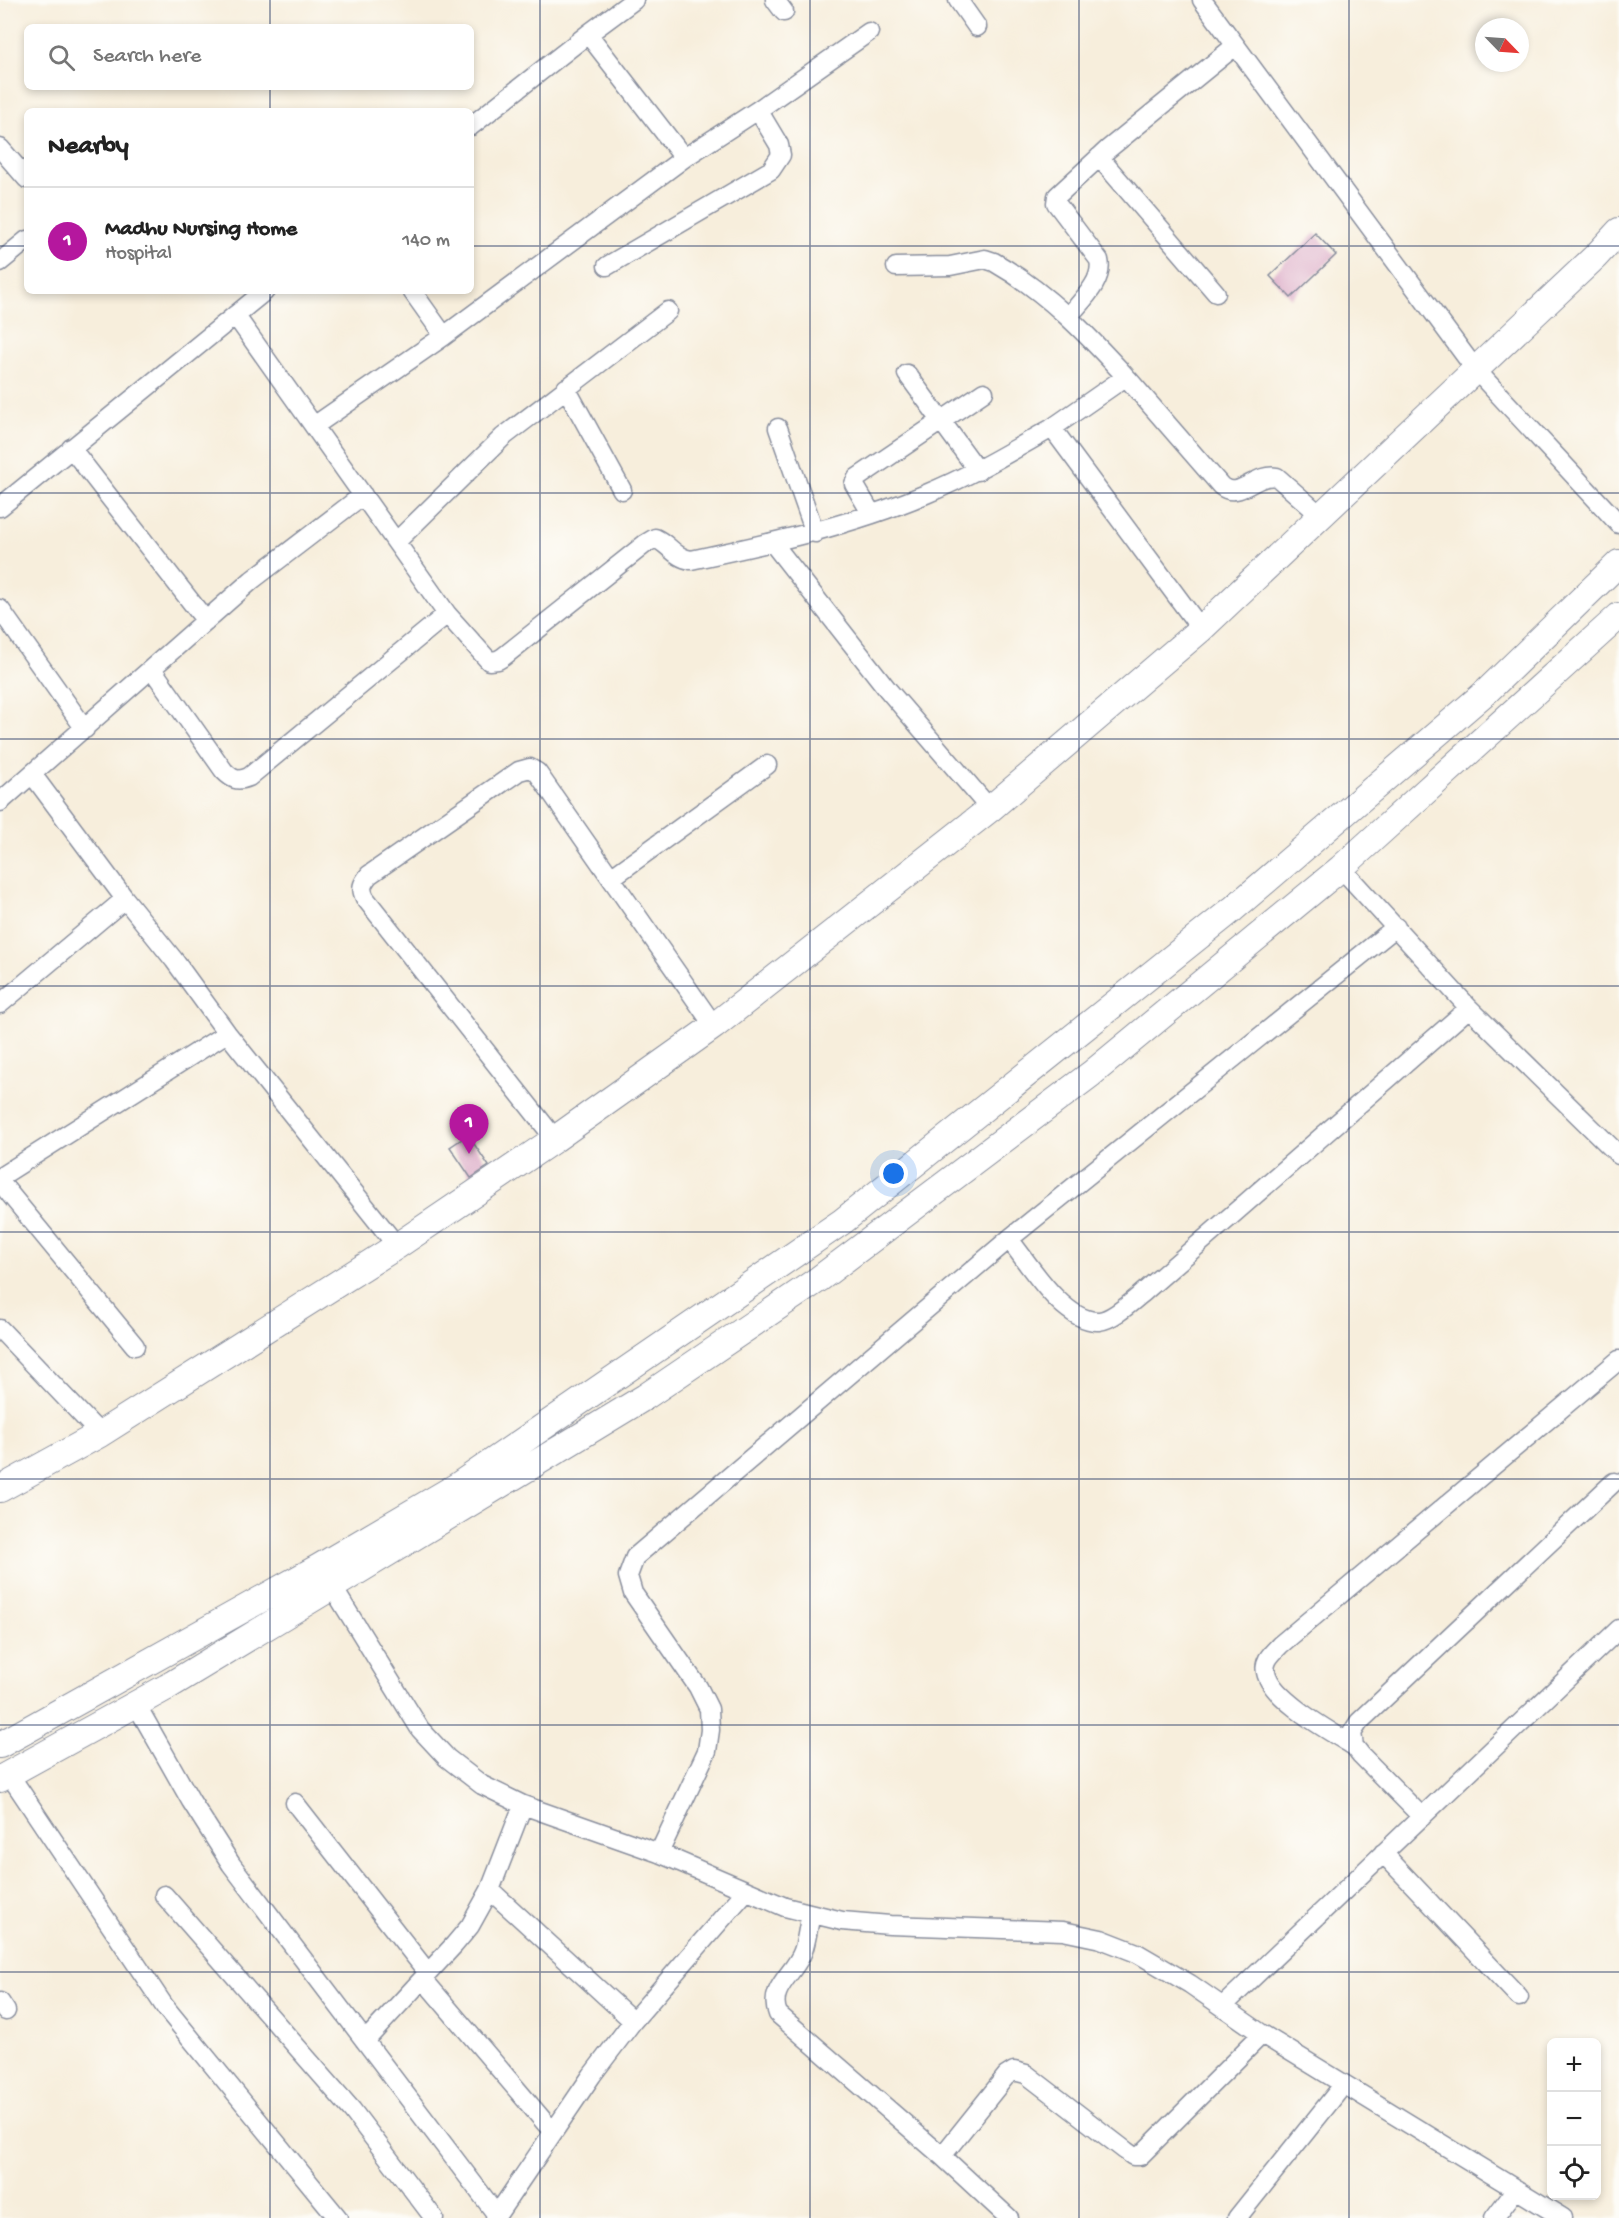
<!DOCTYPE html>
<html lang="en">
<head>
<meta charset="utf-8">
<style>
	body { margin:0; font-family:"Gochi Hand",sans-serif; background:#f2f2f2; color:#222 }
	.controls { position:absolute; right:18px; bottom:18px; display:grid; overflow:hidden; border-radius:9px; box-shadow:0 3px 9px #0003 }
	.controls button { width:54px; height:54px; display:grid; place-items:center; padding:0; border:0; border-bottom:2px solid #e0e0e0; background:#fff; color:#222; font:30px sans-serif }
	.compass { position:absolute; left:1475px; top:18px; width:54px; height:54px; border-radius:50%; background:#fff; box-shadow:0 3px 9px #0003; rotate:115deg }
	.you { position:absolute; left:894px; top:1174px; width:21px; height:21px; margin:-15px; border:4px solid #fff; border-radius:50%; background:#1a73e8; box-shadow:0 0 0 9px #1a73e833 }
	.badge { display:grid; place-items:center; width:39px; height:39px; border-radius:50%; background:#b5179e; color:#fff; font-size:20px; font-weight:700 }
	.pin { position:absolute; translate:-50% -50px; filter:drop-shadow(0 2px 3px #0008) }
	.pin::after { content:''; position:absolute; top:32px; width:21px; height:18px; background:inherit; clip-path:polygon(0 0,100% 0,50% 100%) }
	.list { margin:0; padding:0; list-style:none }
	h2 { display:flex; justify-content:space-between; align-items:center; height:78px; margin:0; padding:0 24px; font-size:26px }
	h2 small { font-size:20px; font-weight:400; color:#767676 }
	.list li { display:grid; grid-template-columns:39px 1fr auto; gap:18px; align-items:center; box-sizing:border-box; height:108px; padding:0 24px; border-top:2px solid #e0e0e0 }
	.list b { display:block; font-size:22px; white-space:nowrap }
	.list p { margin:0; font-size:20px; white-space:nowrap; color:#767676 }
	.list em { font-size:20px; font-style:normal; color:#767676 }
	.icon { flex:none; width:33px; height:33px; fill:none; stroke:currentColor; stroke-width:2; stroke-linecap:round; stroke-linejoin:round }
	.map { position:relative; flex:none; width:1619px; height:2218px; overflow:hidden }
	.search { position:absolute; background:#fff; box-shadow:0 3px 9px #0003; left:24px; top:24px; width:450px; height:66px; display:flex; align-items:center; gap:15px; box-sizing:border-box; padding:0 21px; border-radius:9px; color:#767676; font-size:22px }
	.panel { position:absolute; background:#fff; box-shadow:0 3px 9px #0003; left:24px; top:108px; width:450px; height:186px; border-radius:9px }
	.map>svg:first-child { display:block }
</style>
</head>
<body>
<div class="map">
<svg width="1619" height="2218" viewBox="0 0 1619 2218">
	<rect width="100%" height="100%" fill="#fdfcf7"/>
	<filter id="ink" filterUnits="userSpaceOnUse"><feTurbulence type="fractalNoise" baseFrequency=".0167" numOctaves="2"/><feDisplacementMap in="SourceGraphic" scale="12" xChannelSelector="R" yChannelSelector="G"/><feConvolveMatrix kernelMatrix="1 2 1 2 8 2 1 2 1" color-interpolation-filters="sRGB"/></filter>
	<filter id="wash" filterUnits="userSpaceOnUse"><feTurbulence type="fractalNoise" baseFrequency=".008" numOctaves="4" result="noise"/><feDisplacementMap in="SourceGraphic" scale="24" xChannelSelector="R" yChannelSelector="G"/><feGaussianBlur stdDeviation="1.35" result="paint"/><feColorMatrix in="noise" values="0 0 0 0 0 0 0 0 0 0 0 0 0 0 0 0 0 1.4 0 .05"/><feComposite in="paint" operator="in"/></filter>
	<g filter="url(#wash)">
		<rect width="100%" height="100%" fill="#f7eedc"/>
		<g id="blocks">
			<!-- building -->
			<path fill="#d9a3c3" d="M1315,233l21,22 -45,43 -21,-22z
				M468,1135l21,31 -18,12 -21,-31z"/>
		</g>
	</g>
	<g filter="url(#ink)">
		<use href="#blocks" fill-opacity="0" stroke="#898e9d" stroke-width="1.5"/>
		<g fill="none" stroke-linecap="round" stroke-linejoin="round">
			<!-- street casing -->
			<g stroke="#898e9d" stroke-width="21">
				<path id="street" d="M775,0l9,12
					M958,0l19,27
					M1202,0l273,369 144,155
					M588,34l96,124
					M471,126l117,-92 46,-34
					M0,148l27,31
					M1099,157l117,136
					M0,262l27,-22
					M607,266l164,-96 10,-15 -2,-10 -21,-35
					M896,267l54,-1 35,-7 9,3c53,30 93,72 134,117
					M412,291l32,45
					M235,315l212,299 42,47 9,-1 5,-3 142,-113 10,-6c14,6 20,20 36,22 80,-17 159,-34 235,-66 44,-18 84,-42 126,-66l149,201
					M1069,316c12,-15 35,-35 30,-56l-43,-57 1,-7 50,-46 128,-104
					M907,374l71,97
					M566,388l56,102
					M314,426l130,-90 240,-178 74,-48 111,-78
					M778,428l37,105
					M1052,428l69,-48 7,-1 93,107c19,15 34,-14 56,-9l43,38
					M71,448l135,173
					M0,507l265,-216
					M871,513l-17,-29 3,-6 127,-86
					M397,541l106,-104 165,-126
					M772,542l116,148 102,119
					M0,609l85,120
					M152,669l72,102c8,8 13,11 25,6l198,-163
					M32,774l93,125 49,61 53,73 170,213
					M0,802l252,-222 111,-85
					M1341,868l128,140 150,147
					M611,878l156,-113
					M0,1004l125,-105
					M555,1139l-190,-241c-5,-10 -3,-14 4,-23l150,-104 11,-3 7,4 177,254
					M0,1177l227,-144
					M0,1182l135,164
					M1009,1239c20,25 55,84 90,82 14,-1 35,-21 46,-30l324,-283
					M0,1329l100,105
					M327,1578l93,151 27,29 35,27 41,20 136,48 126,54 57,14 48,4 173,6 38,8 36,14 53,31 72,50 301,184
					M136,1704l55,97 40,63 266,351
					M1354,1746c-23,-14 -83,-47 -88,-74 -3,-12 7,-19 14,-27l339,-285
					M9,1774l156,233 173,211
					M295,1803l133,170
					M1422,1817l-61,-62 -7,-9 -2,-13 7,-11 255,-240
					M659,1853l48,-102 3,-21 -1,-21 -11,-22 -65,-94 -5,-17 7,-19 374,-318 387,-312
					M1383,1853l136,144
					M490,1890l143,131
					M164,1895l188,215 82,108
					M811,1914c-3,12 -4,26 -8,37 -8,23 -36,37 -25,63l164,142 67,62
					M423,1979l130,153
					M0,2002l6,9
					M1223,2006l396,-377
					M365,2041l89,-96 16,-19 20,-36 33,-85
					M942,2156l64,-80 8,-5 12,3 100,77 7,5h7l122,-122
					M495,2218l97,-143 41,-54 113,-130
					M1237,2218l107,-134
					M1494,2218l22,-29"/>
			</g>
			<!-- secondary casing -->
			<g stroke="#898e9d" stroke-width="28">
				<path id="secondary" d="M0,1489l100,-55 297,-188 158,-107 159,-113 276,-217 211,-180 395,-373 23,-25
					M0,1745l319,-178 138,-81 386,-265 390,-312 254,-218 132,-128
					M0,1779l167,-92 478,-290 174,-118 272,-205 250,-206 278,-252"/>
			</g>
			<!-- street -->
			<use href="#street" stroke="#fff" stroke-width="18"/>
			<!-- secondary -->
			<use href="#secondary" stroke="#fff" stroke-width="26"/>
		</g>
	</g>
	<!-- grid -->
	<path fill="none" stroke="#1b2f5e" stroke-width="1.5" stroke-opacity="0.55" d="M270,0v27M540,0v2218M810,0v2218M1079,0v2218M1349,0v2218M270,87v24M0,246h27M471,246h1148M270,291v1927M0,493h1619M0,739h1619M0,986h1619M0,1232h1619M0,1479h1619M0,1725h1619M0,1972h1619"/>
</svg>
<div class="controls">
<button>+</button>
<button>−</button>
<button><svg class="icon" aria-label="locate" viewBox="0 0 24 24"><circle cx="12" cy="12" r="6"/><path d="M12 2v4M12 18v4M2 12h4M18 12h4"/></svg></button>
</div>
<svg class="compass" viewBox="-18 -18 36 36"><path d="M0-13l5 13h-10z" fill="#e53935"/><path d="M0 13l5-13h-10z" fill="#767676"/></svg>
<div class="you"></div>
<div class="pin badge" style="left:469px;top:1154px">1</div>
<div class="search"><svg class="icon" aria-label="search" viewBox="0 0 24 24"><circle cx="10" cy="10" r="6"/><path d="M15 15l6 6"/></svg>Search here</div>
<section class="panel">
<h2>Nearby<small></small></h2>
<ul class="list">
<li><span class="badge">1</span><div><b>Madhu Nursing Home</b><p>Hospital</p></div><em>140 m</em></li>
</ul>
</section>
</div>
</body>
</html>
